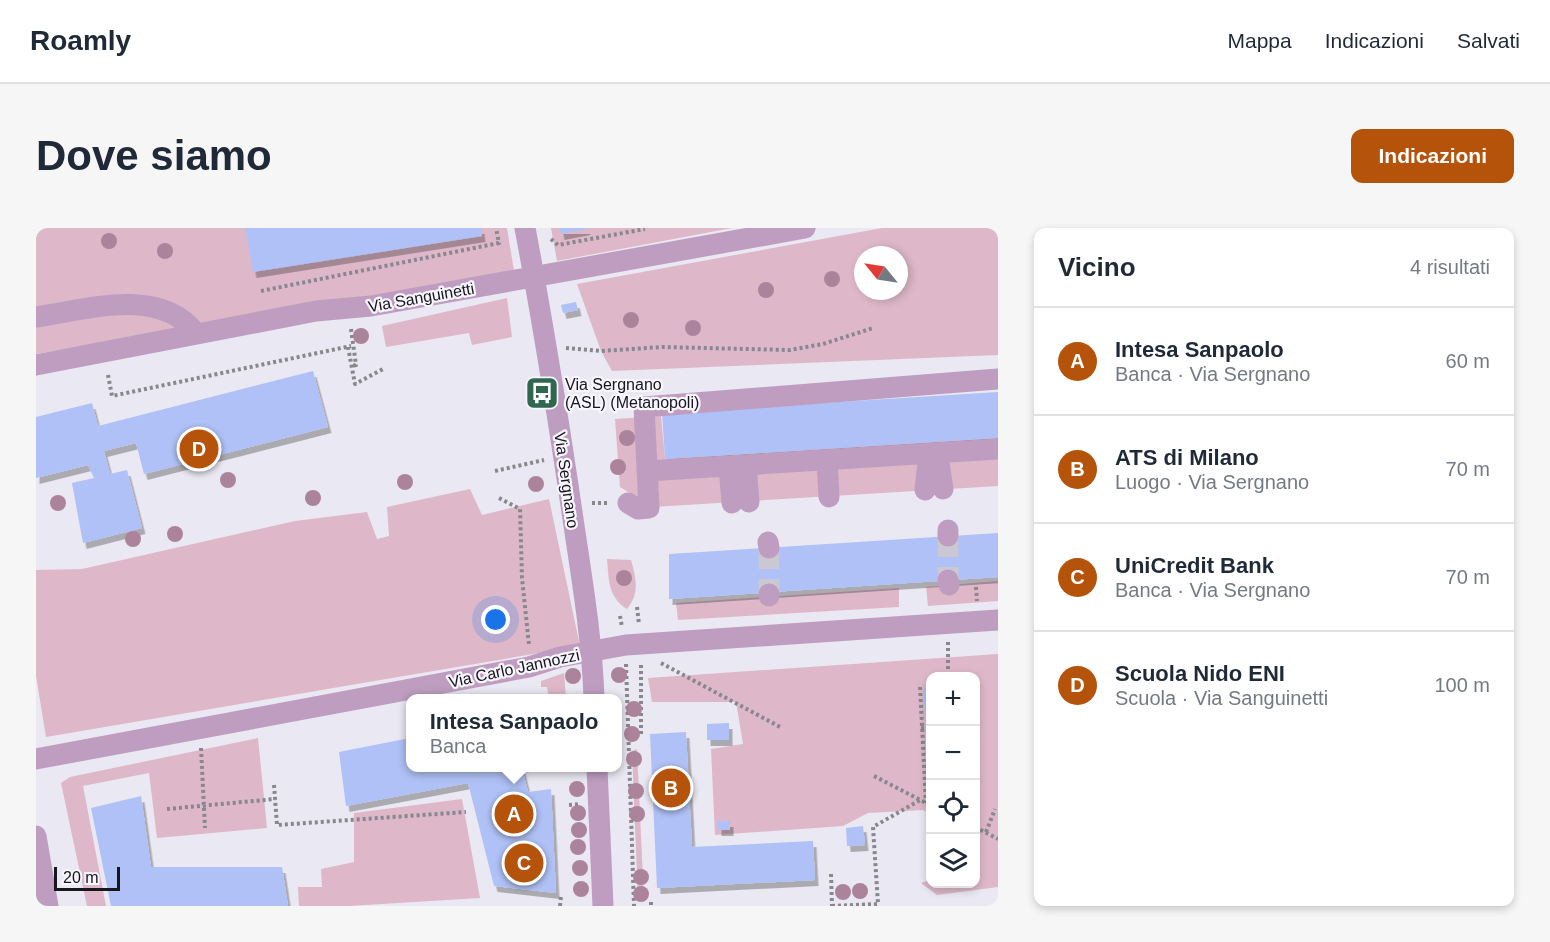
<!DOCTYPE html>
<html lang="it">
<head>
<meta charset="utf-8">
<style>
	body { margin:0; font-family:Helvetica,sans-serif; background:#f6f6f7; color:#1f2937 }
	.controls { position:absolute; right:18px; bottom:18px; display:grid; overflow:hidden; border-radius:12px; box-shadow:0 3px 9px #0003 }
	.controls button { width:54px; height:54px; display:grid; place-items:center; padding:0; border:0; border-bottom:2px solid #e0e1e3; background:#fff; color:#1f2937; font:30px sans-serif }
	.compass { position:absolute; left:818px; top:18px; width:54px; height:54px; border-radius:50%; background:#fff; box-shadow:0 3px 9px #0003; rotate:300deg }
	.scale { position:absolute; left:18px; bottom:15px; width:66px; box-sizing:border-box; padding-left:6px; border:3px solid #17161a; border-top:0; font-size:16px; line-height:21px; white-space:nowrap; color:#17161a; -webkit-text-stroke:4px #f7f5fe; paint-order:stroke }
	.you { position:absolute; left:460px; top:392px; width:21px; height:21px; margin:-15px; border:4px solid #fff; border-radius:50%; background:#1a73e8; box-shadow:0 0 0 9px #1a73e833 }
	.badge { display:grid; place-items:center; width:39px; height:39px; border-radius:50%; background:#b45309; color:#fff; font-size:20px; font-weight:700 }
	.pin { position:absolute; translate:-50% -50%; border:3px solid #fff; box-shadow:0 2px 6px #0006 }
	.popup { position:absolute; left:370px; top:466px; width:216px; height:78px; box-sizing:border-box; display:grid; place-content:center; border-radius:12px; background:#fff; filter:drop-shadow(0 2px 4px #0005); font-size:20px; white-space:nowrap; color:#747a83 }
	.popup b { font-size:22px; color:#1f2937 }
	.popup::after { content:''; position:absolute; left:50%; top:100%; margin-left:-12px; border:12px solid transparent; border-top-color:#fff }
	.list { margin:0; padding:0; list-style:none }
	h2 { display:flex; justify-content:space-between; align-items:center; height:78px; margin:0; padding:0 24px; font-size:26px }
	h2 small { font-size:20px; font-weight:400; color:#747a83 }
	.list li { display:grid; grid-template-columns:39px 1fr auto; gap:18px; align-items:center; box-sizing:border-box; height:108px; padding:0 24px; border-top:2px solid #e0e1e3 }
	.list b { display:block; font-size:22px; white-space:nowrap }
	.list p { margin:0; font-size:20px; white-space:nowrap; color:#747a83 }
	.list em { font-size:20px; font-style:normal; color:#747a83 }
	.icon { flex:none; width:33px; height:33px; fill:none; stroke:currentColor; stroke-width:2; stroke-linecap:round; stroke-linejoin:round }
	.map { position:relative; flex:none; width:962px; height:678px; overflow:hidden; border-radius:12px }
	header { display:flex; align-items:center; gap:36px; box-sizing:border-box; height:84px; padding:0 30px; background:#fff; border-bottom:2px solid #e0e1e3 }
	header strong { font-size:28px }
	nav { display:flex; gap:33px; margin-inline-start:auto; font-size:21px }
	.intro { display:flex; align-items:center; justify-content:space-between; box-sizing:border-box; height:144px; padding:0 36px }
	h1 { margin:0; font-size:42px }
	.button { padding:15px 27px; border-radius:12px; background:#b45309; color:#fff; font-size:21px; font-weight:700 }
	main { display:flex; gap:36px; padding:0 36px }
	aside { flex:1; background:#fff; border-radius:12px; box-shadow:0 3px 9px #0003 }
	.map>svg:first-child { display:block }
</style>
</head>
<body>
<header>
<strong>Roamly</strong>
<nav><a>Mappa</a><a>Indicazioni</a><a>Salvati</a></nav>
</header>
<div class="intro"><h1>Dove siamo</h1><a class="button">Indicazioni</a></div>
<main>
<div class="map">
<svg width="962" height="678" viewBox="0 0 962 678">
	<defs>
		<filter id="shadow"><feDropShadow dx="3.5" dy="6" stdDeviation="0" flood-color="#0004"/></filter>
	</defs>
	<rect width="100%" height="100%" fill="#eae8f2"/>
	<!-- green -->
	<path fill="#deb8c8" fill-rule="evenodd" d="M0,0h471l7,43 -478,83z
		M515,0h181l-175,33z
		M846,0h116v127l-386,16 -11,-20 -24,-67zM827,27h36v36h-36z
		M471,70l5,39 -40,8 -3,-12 -83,14 -4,-21z
		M625,188l4,43 333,-21v48l-345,21 -33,-20 -5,-68z
		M434,261l12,26 67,-16 31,147 -534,91 -10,-61v-106l46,-1 213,-48 72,-9 10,27 12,-3 -2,-29z
		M571,331l24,1c5,18 9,33 -4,49 -19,-12 -18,-29 -20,-50z
		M962,353v20l-70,5 -2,-19z
		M863,360v19l-221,13 -2,-17z
		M962,426v233l-61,8 -16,-12 9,-3v4h45v-208h-45v138l-7,-4 -55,3 -25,13 -128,9 -4,-86 32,-5 -7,-42h-84l-4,-24z
		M528,445l2,25h-17l-2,-11h-6v-6z
		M222,510l9,90 -110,10 -8,-65 -66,13 23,120h-19l-26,-123 9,-6z
		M601,521l7,152 -6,-2 -6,-148z
		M426,571l18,99 -131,8h-50l-1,-19h24l-1,-18 33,-7v-49z"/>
	<!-- building -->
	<path fill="#afc1f6" filter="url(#shadow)" d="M209,0h236l1,8 -229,36z
		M524,0h27v1l-26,5z
		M540,74l2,8 -15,3 -2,-8z
		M277,143l15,56 -184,47 -8,-31 -32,8 6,23 17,-4 15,58 -59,15 -11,-60 22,-5 -6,-13 -52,13v-61l56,-14 6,23z
		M962,164v46l-333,21 -3,-46z
		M962,305v44l-329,22v-45z
		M887,462h7v17h-6z
		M693,495v17h-22v-16z
		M650,504l6,115 121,-6 2,39 -158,8 -7,-154z
		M374,510v30h112l6,24 23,-3 5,104 -62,-7 -26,-103 -122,23 -7,-54z
		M105,568l10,71h131l6,39h-177l-20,-98z
		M682,593h12v9h-12z
		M827,598l2,19 -18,1 -1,-18z"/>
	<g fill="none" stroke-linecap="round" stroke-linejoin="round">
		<!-- street-tunnel -->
		<path stroke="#cac8d2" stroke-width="21" stroke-dasharray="21 10" stroke-linecap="butt" d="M912,308v44
			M733,320v46"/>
		<!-- path -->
		<path stroke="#88878e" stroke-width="4" stroke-dasharray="3 3" stroke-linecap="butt" d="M515,11l7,6 87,-16
			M225,63l238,-48 -3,-15
			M315,101l5,36 -4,1
			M312,119l7,37 28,-15
			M530,120l35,3 61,-4 128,3 33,-6 50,-16
			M72,147l4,21 239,-50
			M459,243l49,-11
			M463,270l21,11 2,69 7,67
			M556,275h17
			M940,359l1,14
			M601,379l2,17
			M584,388l2,11
			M912,414v34
			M625,435l121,65
			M590,436l8,242
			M605,437v69
			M884,459l6,116
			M885,500l9,1
			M165,520l4,80
			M838,548l56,29
			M238,557l3,40 189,-13
			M533,577l11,-1
			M131,581l108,-10
			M939,599l23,12
			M950,604l9,-23
			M795,646l1,32
			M615,674v4
			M524,678l1,-10
			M796,678l46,-2 -5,-77 47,-27"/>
		<!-- street -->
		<path stroke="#be9dc0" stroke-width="21" d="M489,0c18,95 33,189 47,284 9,62 20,124 22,186
			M0,89c50,-7 122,-31 159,15
			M0,137l280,-54 55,-5 434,-78
			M791,232l2,37
			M710,237l3,37
			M693,238l3,37
			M611,243l351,-22
			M889,262l4,-37 9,4 5,32
			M592,275l10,6 11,-1 -5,-101 354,-28
			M912,308v-6
			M732,314l1,6
			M912,352l1,5
			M733,368v-2
			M0,531l493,-92 31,-10 66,-12 372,-25
			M561,540l6,138
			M0,608l12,70"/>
	</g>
	<!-- trees -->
	<g fill="#ab839b">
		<circle cx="73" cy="13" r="8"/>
		<circle cx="129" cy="23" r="8"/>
		<circle cx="796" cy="51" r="8"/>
		<circle cx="730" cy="62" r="8"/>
		<circle cx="595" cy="92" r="8"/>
		<circle cx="657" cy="100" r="8"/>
		<circle cx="325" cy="108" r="8"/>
		<circle cx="591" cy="210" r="8"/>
		<circle cx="582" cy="239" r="8"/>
		<circle cx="192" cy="252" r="8"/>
		<circle cx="369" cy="254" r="8"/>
		<circle cx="500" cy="256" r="8"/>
		<circle cx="277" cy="270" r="8"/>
		<circle cx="22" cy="275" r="8"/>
		<circle cx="139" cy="306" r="8"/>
		<circle cx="97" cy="311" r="8"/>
		<circle cx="588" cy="350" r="8"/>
		<circle cx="583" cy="447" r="8"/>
		<circle cx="537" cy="448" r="8"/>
		<circle cx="598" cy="481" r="8"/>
		<circle cx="596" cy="506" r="8"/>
		<circle cx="598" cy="531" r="8"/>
		<circle cx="541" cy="561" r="8"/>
		<circle cx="600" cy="563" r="8"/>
		<circle cx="542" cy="585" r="8"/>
		<circle cx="601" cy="586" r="8"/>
		<circle cx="543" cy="602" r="8"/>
		<circle cx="542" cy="619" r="8"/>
		<circle cx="544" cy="640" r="8"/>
		<circle cx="605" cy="649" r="8"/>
		<circle cx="545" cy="661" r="8"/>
		<circle cx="824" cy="663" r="8"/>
		<circle cx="807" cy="664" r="8"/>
		<circle cx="605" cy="666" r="8"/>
	</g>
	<!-- icons -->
	<defs>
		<g id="bus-square" transform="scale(1.725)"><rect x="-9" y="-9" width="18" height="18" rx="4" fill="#2f674f" stroke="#f7f5fe"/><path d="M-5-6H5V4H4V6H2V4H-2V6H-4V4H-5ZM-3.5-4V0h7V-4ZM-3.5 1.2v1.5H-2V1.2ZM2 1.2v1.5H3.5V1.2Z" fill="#fff"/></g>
	</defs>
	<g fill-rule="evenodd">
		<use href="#bus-square" x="506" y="165"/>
	</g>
	<g text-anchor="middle" stroke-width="4.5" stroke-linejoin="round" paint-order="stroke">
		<!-- street labels -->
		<g font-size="16" fill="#17161a" stroke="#f7f5fe">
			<text transform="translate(385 69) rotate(-10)" y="6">Via Sanguinetti</text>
			<text transform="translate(531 252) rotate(82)" y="6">Via Sergnano</text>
			<text transform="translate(478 440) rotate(-12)" y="6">Via Carlo Jannozzi</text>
		</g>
		<!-- poi labels -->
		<g font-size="16" fill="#17161a" stroke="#f7f5fe" text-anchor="start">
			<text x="529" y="162">Via Sergnano<tspan x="529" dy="18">(ASL) (Metanopoli)</tspan></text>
		</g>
	</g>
</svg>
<div class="controls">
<button>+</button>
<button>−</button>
<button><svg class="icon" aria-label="locate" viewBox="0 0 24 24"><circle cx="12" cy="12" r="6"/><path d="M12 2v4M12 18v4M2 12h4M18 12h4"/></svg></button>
<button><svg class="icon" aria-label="layers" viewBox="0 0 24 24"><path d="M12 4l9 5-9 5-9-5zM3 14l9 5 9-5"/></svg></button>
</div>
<svg class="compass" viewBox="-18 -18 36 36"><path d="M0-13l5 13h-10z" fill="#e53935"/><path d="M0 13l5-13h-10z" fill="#747a83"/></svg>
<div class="scale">20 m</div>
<div class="you"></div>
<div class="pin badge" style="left:478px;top:586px">A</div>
<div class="popup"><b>Intesa Sanpaolo</b>Banca</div>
<div class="pin badge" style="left:635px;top:560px">B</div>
<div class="pin badge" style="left:488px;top:635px">C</div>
<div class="pin badge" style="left:163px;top:221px">D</div>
</div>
<aside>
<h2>Vicino<small>4 risultati</small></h2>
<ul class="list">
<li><span class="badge">A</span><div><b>Intesa Sanpaolo</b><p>Banca · Via Sergnano</p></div><em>60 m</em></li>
<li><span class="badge">B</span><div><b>ATS di Milano</b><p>Luogo · Via Sergnano</p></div><em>70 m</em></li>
<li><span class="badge">C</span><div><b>UniCredit Bank</b><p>Banca · Via Sergnano</p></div><em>70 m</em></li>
<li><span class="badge">D</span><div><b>Scuola Nido ENI</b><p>Scuola · Via Sanguinetti</p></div><em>100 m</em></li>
</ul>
</aside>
</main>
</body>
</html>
